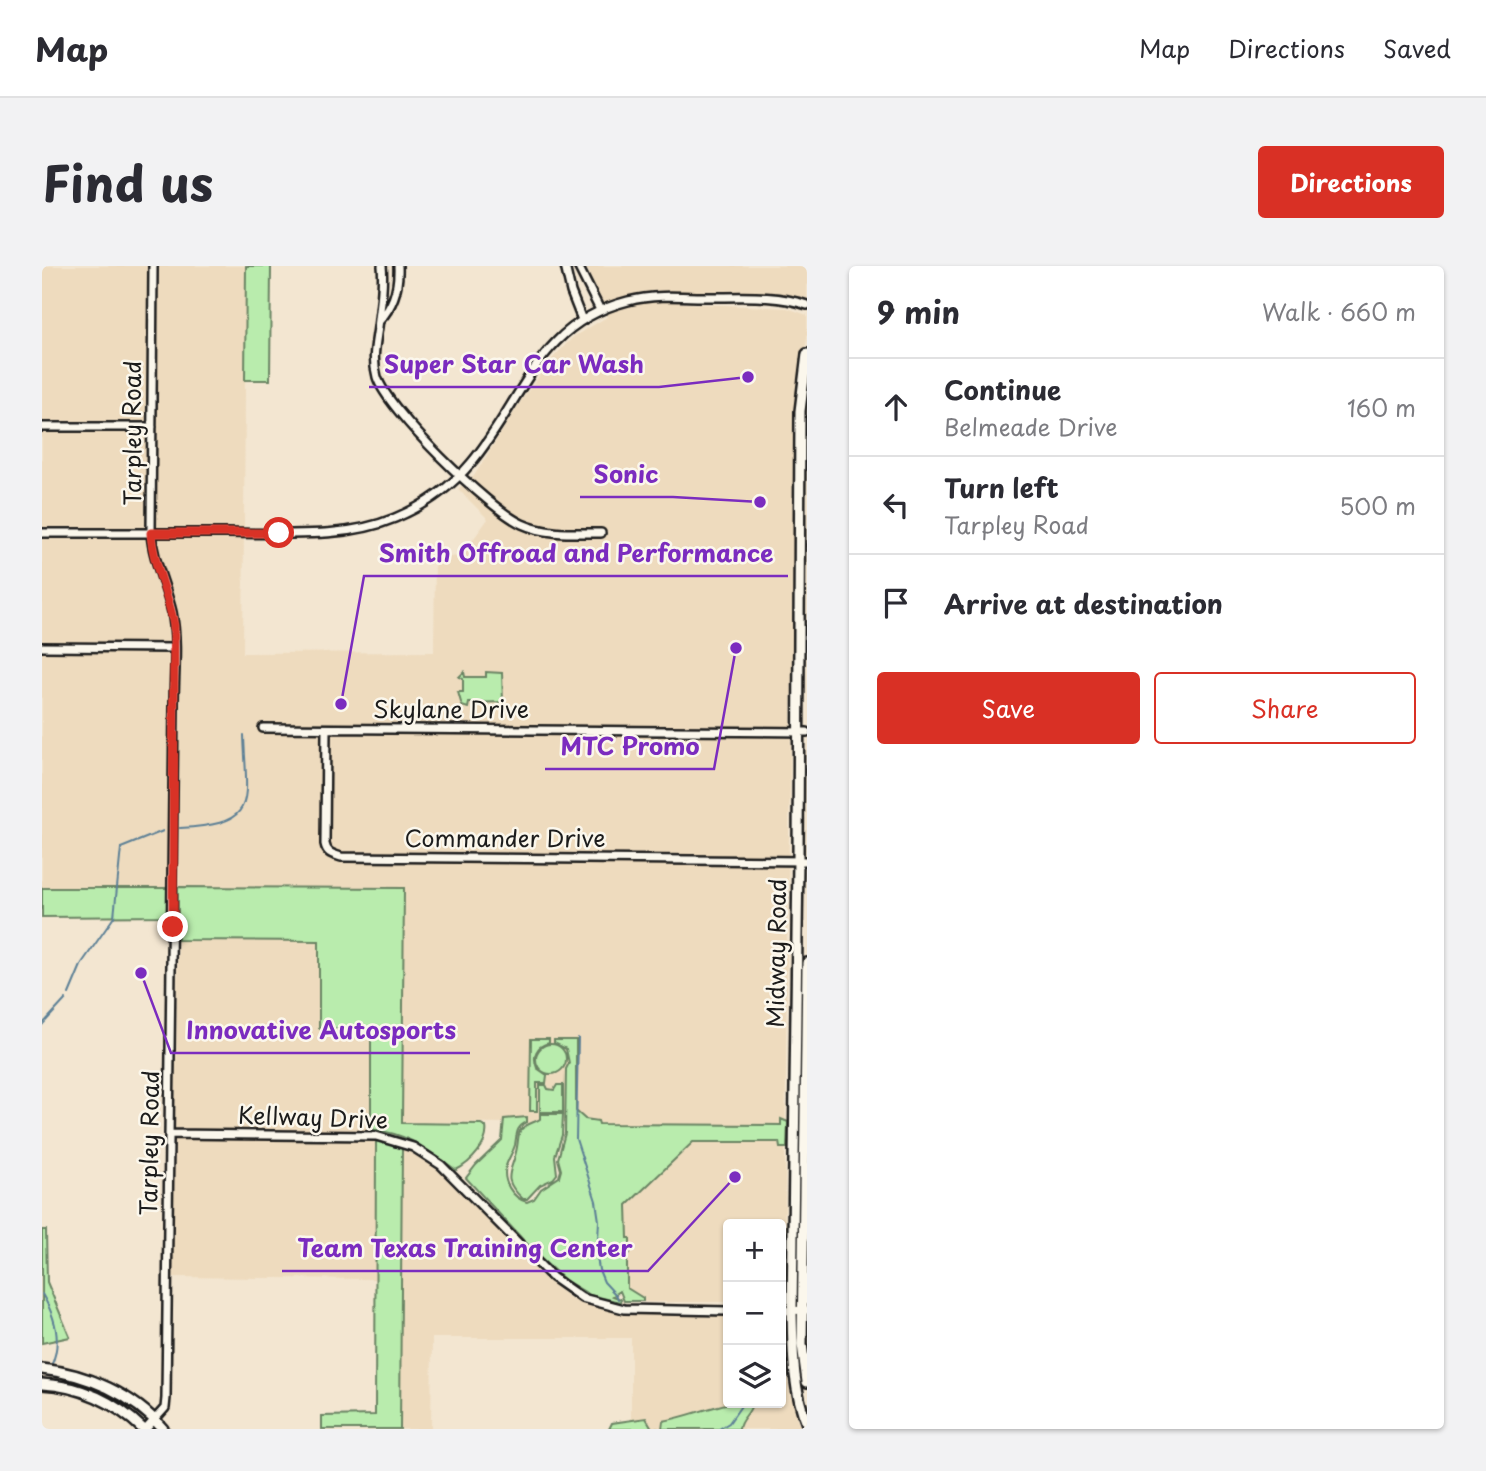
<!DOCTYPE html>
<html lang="en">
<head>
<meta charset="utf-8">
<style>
	body { margin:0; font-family:"Playpen Sans",sans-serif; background:#f2f2f3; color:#2b2b33 }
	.controls { position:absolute; right:21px; bottom:21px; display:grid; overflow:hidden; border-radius:7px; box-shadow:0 2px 5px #0004 }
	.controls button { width:63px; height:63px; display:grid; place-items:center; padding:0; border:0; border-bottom:2px solid #e1e1e2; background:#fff; color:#2b2b33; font:35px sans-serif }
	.stop { position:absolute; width:21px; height:21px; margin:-16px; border:5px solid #d93025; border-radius:50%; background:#fff }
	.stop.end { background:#d93025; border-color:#fff; box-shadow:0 2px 7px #0008 }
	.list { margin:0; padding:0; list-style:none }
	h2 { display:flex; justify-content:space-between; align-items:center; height:91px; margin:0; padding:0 28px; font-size:30px }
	h2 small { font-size:23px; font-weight:400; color:#7c7c81 }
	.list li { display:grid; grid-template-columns:46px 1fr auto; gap:21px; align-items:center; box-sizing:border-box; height:98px; padding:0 28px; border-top:2px solid #e1e1e2 }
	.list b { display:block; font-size:26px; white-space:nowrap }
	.list p { margin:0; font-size:23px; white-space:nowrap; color:#7c7c81 }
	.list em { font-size:23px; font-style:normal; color:#7c7c81 }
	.actions { display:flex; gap:14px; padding:21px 28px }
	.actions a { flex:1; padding:16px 0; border:2px solid #d93025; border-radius:7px; text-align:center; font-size:24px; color:#d93025 }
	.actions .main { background:#d93025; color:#fff }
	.icon { flex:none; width:38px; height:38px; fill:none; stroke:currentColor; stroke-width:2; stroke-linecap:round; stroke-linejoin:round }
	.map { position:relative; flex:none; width:765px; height:1163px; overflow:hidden; border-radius:7px }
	header { display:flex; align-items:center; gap:42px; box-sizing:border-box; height:98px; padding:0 35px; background:#fff; border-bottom:2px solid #e1e1e2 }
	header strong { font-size:33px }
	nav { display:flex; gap:38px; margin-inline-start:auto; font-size:24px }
	.intro { display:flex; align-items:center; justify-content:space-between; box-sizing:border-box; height:168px; padding:0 42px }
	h1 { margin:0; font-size:49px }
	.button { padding:18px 32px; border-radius:7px; background:#d93025; color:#fff; font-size:24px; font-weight:700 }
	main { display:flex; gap:42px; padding:0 42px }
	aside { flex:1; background:#fff; border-radius:7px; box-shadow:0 2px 5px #0004 }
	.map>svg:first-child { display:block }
</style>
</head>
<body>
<header>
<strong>Map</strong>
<nav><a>Map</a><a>Directions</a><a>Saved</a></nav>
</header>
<div class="intro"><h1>Find us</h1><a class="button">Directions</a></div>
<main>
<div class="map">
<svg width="765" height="1163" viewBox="0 0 765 1163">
	<rect width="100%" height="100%" fill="#f3e6d1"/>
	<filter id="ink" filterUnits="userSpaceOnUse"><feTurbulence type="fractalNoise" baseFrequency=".0143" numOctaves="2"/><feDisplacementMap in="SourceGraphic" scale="14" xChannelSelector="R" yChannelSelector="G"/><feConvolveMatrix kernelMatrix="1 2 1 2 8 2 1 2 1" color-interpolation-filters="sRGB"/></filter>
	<g filter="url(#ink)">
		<!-- built -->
		<path fill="#eedbbe" d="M0,0h204l-3,387 191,-1 1,-94 26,-2 27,-37 -30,-30 16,-13 49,-78 27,-37 23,-24 34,-20 -21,-51h221v32l-22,-4 -108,-2 3,11 107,5 20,7v24l-10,53 -10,552 -3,358h-3v-78h-53v78h-106l1,-178 -221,-2 2,-234 -362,-1z
			M136,674l141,1v87h52v101l5,13 -1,137 -202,-2z
			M360,882l31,17 109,111 29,23 37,12 120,4v88h53v-86h5l-1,51 11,49 5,12h-170v-91h-199l-1,91h-31z"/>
		<!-- green -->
		<path fill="#b9ecad" stroke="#6a8464" stroke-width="2" d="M204,0h25l-1,114h-25z
			M422,406l1,5h21v-5l16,1 1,29 -34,1 -1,5 -6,-2 -4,-14h5v-13l-4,-2z
			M136,621l226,1 -2,235 79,1 5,3c3,16 -15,36 -30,43 -33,-23 -45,-35 -85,-41v-100l-52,-1v-87l-141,-1z
			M0,622h126v28l-126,1z
			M489,773h18v4c-13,3 -17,13 -12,25l10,7 -1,8h-9v28h-7z
			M512,774h22v71l9,8 13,2 1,3 182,1v-6l7,3 -1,26h-7l-1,-6h-86l-66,63 1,33h2v15l-3,1v34l16,10v3h-19l-4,-10 -7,5 8,3 -1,3 -30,-7 -25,-15 -26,-23 -73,-79 10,-13 26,-25 2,-21 23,-2v5c-11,5 -10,11 -12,23 -2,7 -7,14 -9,21 -4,15 6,32 21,36l7,-3 7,-10 18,-12 2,-7 -3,-11 7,-26 1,-64 3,-6 -3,-14 -12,-6z
			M494 793a15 15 0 1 1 30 0a15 15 0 1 1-30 0Z
			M498,819h6l2,4 6,1 3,-5h6v27h-23z
			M498,848h23l-1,21 -7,21 2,18 -4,5 -13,6 -13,14h-4c-24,-22 -10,-27 -6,-52 1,-5 1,-12 3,-16 4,-7 14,-8 20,-12z
			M334,873l26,9 -2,281h-78v-13l53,-1z
			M0,964h4l1,52 23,55 -28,6z
			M688,1137h22c-1,11 -12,15 -13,26h-77l1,-8c23,-4 44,-13 67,-18z
			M604,1152l6,10 7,1h-50l3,-6z"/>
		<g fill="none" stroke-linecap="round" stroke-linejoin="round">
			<!-- stream -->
			<path stroke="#5d8096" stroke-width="2" d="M138,562c80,-4 66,-25 64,-93
				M27,728l13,-31 32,-46 7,-69 42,-17
				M0,759l24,-26
				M536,772l-2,101 20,62 3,20 -2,35 2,14 5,12 13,14 1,3
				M0,1028c13,22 21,47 9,72
				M677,1163l10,-6 14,-20"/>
			<!-- minor casing -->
			<g stroke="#1c1c1c" stroke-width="12">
				<path id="minor" d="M340,0c2,17 -1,36 -3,53 -2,21 -8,37 -2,58 10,33 112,132 145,147 24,11 52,9 79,9
					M523,0l6,26 11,28
					M536,0l22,44
					M338,54c14,-15 19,-33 18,-54
					M0,161h110
					M0,267c62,0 123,0 185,0 55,0 116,7 168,-15 29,-12 56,-31 76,-55 53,-63 66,-139 157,-162 23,-6 46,-5 69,-4 36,1 75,-4 110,8
					M0,381l132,1
					M221,462l544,4
					M284,463l-1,115c2,10 8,10 16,13l466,4
					M128,868l206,2 37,11 28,18 111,112 30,21 42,11 104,2
					M739,1045l26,-1
					M104,1163l19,-21 1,-10 8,-693c0,-30 4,-63 -2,-93 -6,-27 -19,-51 -21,-79l2,-267"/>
			</g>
			<!-- major casing -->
			<g stroke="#1c1c1c" stroke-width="14">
				<path id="major" d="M765,88l-7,57 -2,449 -6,451c1,38 0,76 15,113
					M765,697l-5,381 5,38
					M0,1103c45,5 91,25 121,60
					M0,1118c39,2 73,18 101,45"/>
			</g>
			<!-- minor -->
			<use href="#minor" stroke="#fbf7ec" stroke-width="7"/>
			<!-- major -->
			<use href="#major" stroke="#fbf7ec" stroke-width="9"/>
		</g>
	</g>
	<g fill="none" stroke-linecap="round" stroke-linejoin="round" filter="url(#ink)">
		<!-- route -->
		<path stroke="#d93025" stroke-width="9" d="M131,661l1,-301c-5,-32 -21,-60 -23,-93h128"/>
	</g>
	<g text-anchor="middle" stroke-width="5" stroke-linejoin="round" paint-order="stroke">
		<!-- street labels -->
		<g font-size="23" fill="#1c1c1c" stroke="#fbf7ec">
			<text transform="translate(91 167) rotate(-90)" y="8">Tarpley Road</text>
			<text x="409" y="452">Skylane Drive</text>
			<text x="463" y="581">Commander Drive</text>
			<text transform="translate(735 687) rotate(-89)" y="8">Midway Road</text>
			<text transform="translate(271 852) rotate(2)" y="8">Kellway Drive</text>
			<text transform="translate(108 877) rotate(-89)" y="8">Tarpley Road</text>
		</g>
	</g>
	<!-- callouts -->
	<path fill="none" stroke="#7b2cbf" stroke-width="2.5" d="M706 111L617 121H327M718 236L631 231H538M299 438L322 310H746M694 382L672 503H503M99 707L129 787H428M693 911L606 1005H240"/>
	<g fill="#7b2cbf" stroke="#fbf7ec" stroke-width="2.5">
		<circle cx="706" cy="111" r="7"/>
		<circle cx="718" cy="236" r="7"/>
		<circle cx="299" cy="438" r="7"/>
		<circle cx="694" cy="382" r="7"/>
		<circle cx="99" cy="707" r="7"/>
		<circle cx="693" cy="911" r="7"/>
	</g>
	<g font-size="24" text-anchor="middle" font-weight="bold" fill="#7b2cbf" stroke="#fbf7ec" stroke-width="5" stroke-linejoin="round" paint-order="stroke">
		<text x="472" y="107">Super Star Car Wash</text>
		<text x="584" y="217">Sonic</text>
		<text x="534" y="296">Smith Offroad and Performance</text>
		<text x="588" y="489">MTC Promo</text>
		<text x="279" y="773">Innovative Autosports</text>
		<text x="423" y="991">Team Texas Training Center</text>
	</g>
</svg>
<div class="controls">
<button>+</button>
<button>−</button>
<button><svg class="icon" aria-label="layers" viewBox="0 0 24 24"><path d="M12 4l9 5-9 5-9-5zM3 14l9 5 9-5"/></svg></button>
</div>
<div class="stop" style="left:237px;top:267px"></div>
<div class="stop end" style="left:131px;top:661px"></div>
</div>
<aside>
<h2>9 min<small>Walk · 660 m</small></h2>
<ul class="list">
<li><svg class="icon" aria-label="ahead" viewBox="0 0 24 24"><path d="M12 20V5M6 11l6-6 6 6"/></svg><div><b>Continue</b><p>Belmeade Drive</p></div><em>160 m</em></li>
<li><svg class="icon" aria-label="left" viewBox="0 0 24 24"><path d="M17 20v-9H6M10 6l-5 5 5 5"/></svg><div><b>Turn left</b><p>Tarpley Road</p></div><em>500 m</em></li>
<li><svg class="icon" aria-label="arrive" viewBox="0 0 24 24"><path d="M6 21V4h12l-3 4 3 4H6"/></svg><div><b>Arrive at destination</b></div></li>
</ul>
<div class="actions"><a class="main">Save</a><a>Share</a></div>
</aside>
</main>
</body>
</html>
